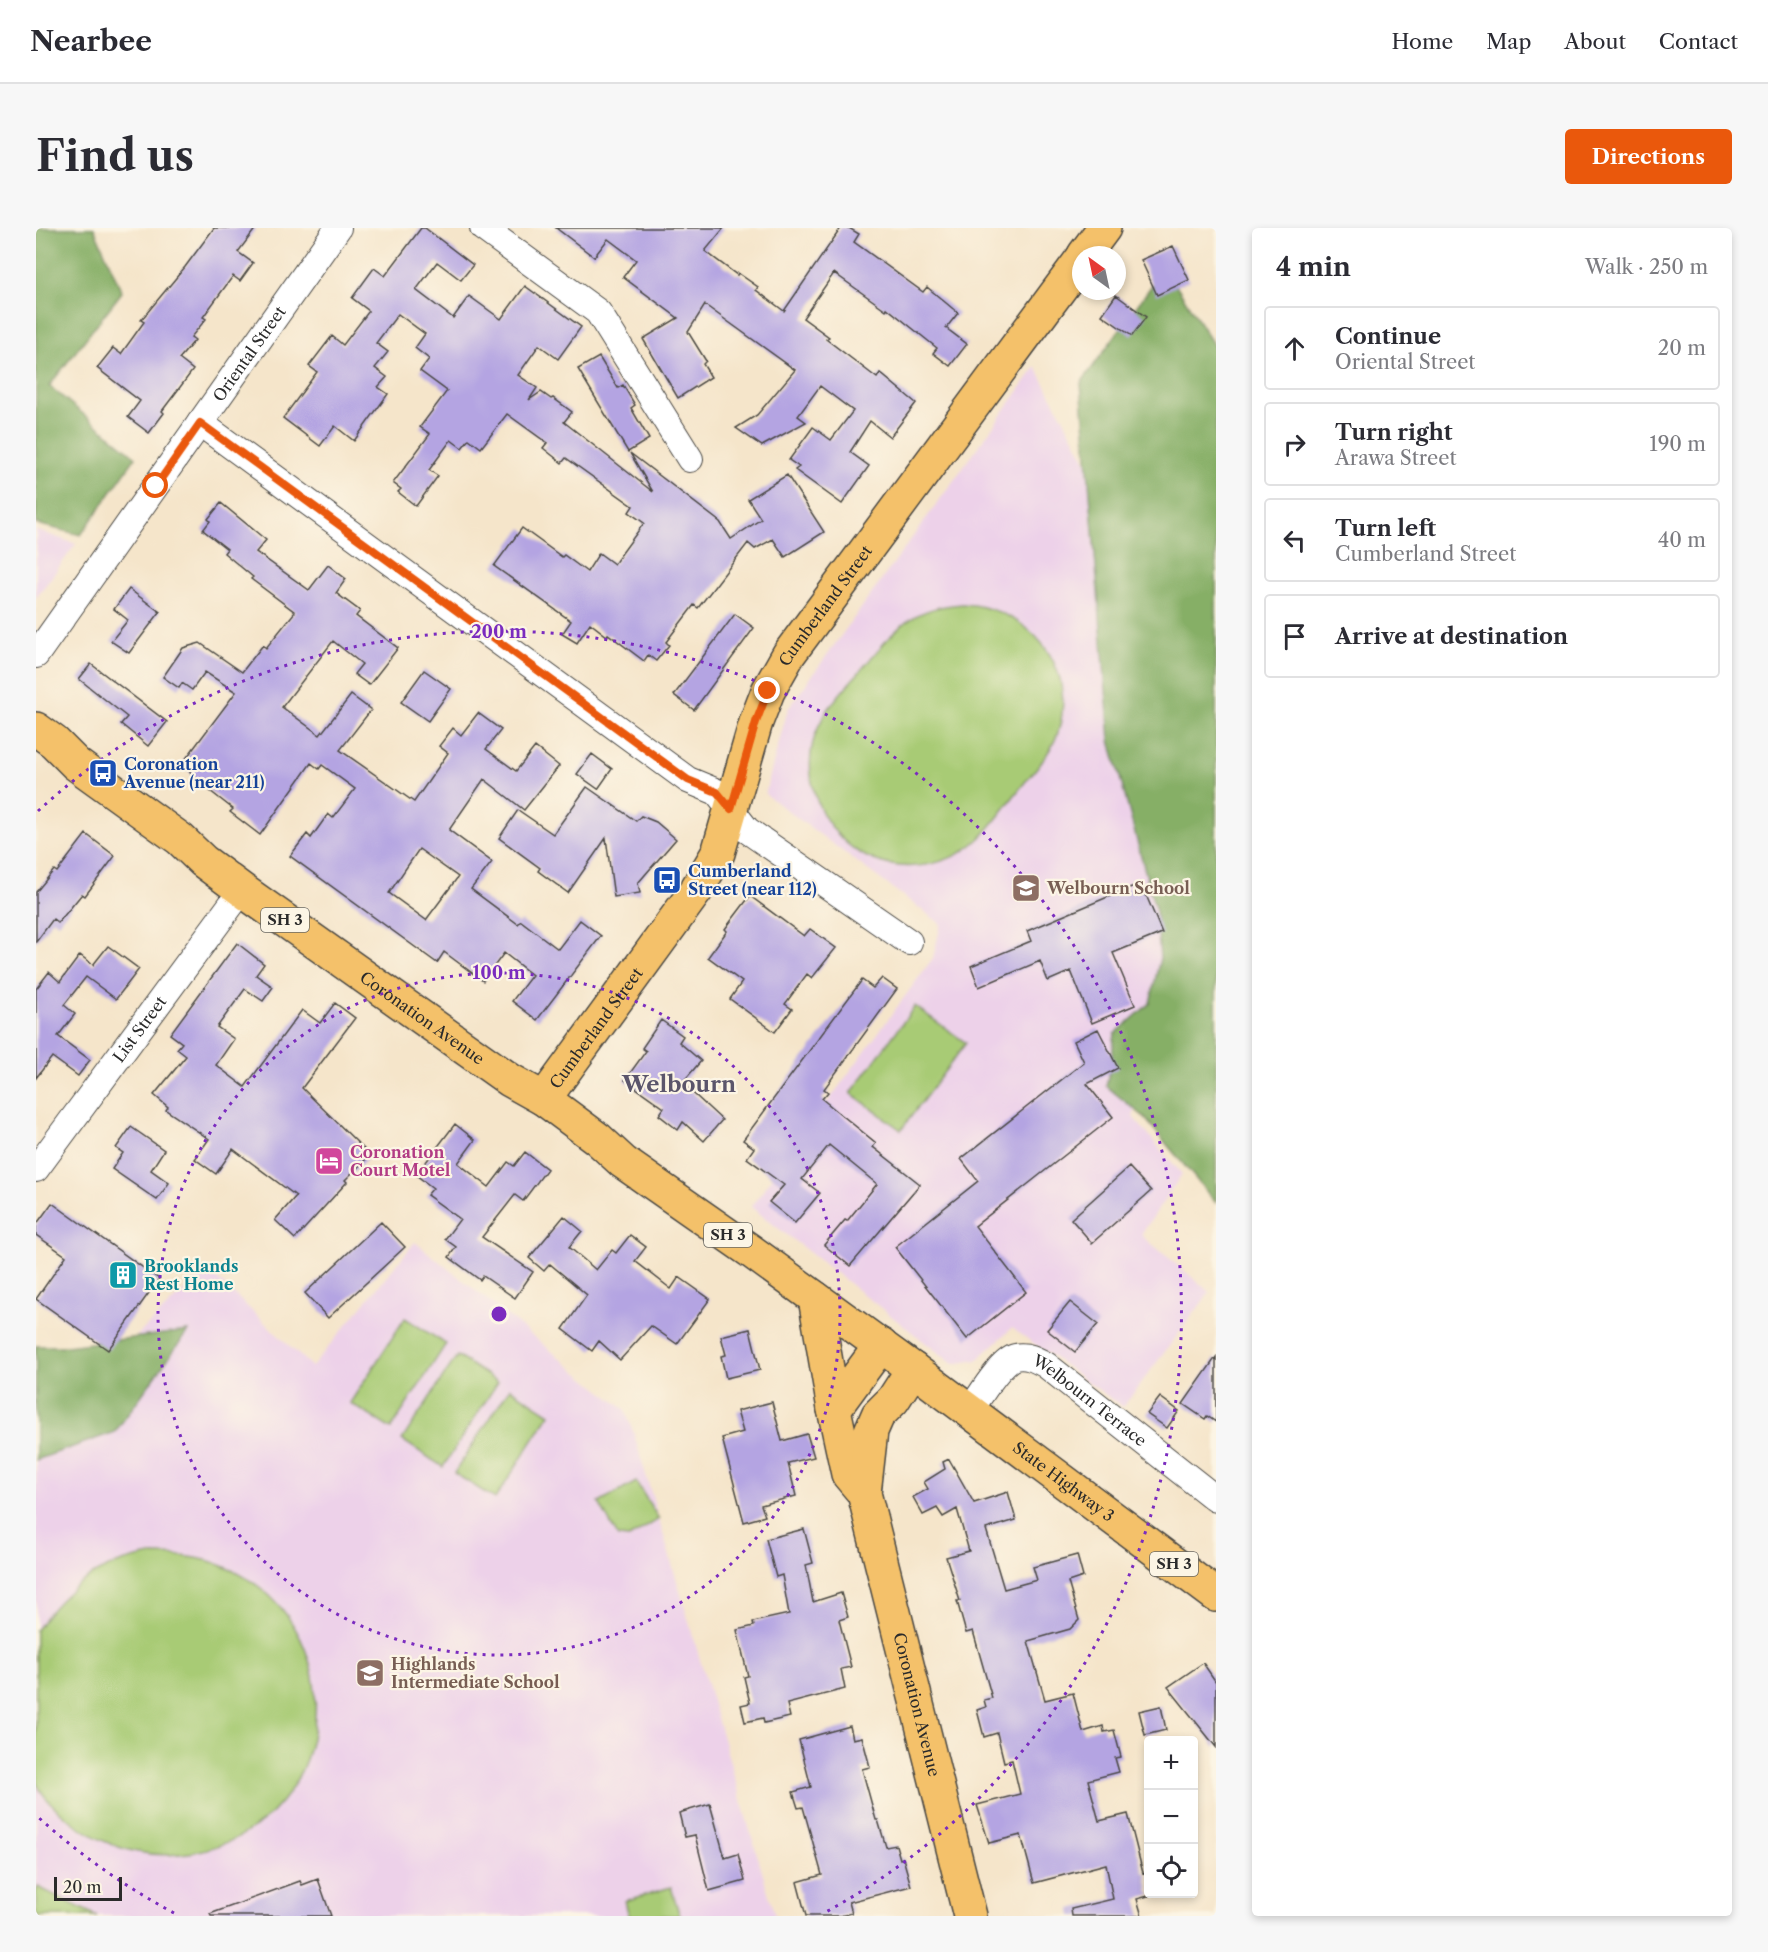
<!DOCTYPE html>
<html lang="en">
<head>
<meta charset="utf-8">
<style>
	body { margin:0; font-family:"Libre Caslon Text",serif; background:#f7f7f7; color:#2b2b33 }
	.controls { position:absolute; right:18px; bottom:18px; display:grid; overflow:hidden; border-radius:6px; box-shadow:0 3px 9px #0003 }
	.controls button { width:54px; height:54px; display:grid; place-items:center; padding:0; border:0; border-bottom:2px solid #e1e1e2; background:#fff; color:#2b2b33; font:30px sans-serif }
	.compass { position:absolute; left:1036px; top:18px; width:54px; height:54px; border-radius:50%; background:#fff; box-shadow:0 3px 9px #0003; rotate:327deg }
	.scale { position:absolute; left:18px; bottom:15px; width:68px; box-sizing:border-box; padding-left:6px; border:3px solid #2b2b2b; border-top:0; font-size:16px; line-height:21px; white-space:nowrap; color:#2b2b2b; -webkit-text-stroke:4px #fcf5e5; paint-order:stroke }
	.stop { position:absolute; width:18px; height:18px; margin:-14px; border:4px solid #ea580c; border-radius:50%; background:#fff }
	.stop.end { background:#ea580c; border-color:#fff; box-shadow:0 2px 6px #0008 }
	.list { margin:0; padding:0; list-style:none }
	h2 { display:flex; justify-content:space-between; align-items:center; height:78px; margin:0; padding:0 24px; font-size:26px }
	h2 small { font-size:20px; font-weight:400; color:#7c7c81 }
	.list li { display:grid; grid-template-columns:39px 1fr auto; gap:18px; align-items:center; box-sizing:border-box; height:84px; margin:0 12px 12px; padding:0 12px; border:2px solid #e1e1e2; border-radius:6px }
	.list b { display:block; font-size:22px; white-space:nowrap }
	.list p { margin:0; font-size:20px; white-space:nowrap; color:#7c7c81 }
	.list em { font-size:20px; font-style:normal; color:#7c7c81 }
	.icon { flex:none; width:33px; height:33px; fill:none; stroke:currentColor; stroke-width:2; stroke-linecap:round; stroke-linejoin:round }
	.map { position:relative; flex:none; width:1180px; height:1688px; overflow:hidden; border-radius:6px }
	header { display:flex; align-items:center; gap:36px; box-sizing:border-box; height:84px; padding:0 30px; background:#fff; border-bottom:2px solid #e1e1e2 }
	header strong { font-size:28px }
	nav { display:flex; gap:33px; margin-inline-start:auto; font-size:21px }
	.intro { display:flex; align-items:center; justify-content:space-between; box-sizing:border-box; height:144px; padding:0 36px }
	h1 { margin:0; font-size:42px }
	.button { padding:15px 27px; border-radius:6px; background:#ea580c; color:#fff; font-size:21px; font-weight:700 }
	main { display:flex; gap:36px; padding:0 36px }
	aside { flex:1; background:#fff; border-radius:6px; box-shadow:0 3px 9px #0003 }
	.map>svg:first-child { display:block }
</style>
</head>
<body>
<header>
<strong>Nearbee</strong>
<nav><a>Home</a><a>Map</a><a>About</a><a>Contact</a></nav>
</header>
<div class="intro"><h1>Find us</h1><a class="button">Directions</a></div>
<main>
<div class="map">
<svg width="1180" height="1688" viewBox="0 0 1180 1688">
	<rect width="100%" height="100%" fill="#fcf5e5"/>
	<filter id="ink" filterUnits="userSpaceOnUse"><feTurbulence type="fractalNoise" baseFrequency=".0167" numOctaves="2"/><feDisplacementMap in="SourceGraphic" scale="12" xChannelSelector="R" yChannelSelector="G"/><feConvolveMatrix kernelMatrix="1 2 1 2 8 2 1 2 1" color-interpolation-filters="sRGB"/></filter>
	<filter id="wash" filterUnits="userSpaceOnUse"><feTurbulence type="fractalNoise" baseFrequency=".008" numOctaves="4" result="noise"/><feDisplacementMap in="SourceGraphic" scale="24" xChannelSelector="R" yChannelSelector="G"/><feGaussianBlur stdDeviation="1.35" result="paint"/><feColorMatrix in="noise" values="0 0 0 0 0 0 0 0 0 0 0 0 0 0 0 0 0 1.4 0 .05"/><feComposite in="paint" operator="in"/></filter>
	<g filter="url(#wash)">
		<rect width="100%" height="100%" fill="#f5e5ca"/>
		<!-- built -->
		<path fill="#edd1e9" d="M1000,139l96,180 34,468 -33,102 49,57 -41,61 69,57 -87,115 -111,-79 -35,32 -24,4 -202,-157 182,-249 8,-34 -176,-130 23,-85z
			M0,302l40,14 -40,54z
			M379,1014l210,168 8,21 142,485h-739v-515l45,-12 126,-120 105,98z"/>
		<!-- green -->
		<path fill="#a8cb75" stroke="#6a7b50" stroke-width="1.5" d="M927,376c64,4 114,59 96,125 -6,22 -23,39 -37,57 -14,17 -27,37 -43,53 -30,28 -77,36 -114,17 -49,-26 -71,-91 -41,-140 10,-17 24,-31 37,-46 33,-38 47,-63 102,-66z
			M879,778l51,37 -65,87 -50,-37z
			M369,1090l41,26 -55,85 -41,-26z
			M421,1128l41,26 -55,85 -41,-27z
			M474,1160l40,26 -55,85 -41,-26z
			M600,1254l23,37 -30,19 -11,-1 -19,-34z
			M116,1327c24,0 48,1 71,11 134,55 119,255 -24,285 -32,7 -64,4 -93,-9 -21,-9 -64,-39 -70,-62 0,-12 0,-29 0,-41 0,-36 0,-73 0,-109 30,-44 63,-66 116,-75z
			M2,1659l59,29h-61v-24z
			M635,1659l9,29h-51l-4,-15z"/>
		<!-- forest -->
		<path fill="#86af66" stroke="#586d48" stroke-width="1.5" d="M0,0h58l28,64 -73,94 87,71 -55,78 -45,-11z
			M1129,39l51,82v854l-73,-87 -37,-30 4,-17 5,-35 35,-31 10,-45 -4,-46 -46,-172 -29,-357z
			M152,1103l-73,101 -79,28v-114h31z"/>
		<g id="blocks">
			<!-- building -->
			<path fill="#b4a4e2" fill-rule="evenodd" d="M178,0h42l-18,24 15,11 -13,18 -7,-5 -30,41 3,2 -15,18 4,3 -16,19 14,11 -31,41 2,2 -15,20 -21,-16 12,-16 -43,-33 16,-20 8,6 23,-32 -3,-2 44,-53z
				M385,0h4l48,37 -12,15 -24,-18 -21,28 37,28 16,-22 32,23 24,-33 56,41 -23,32 -19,-14 -21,30 19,13 -8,12 12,-8 10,7 2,-1 19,14 -8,10 89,70 -23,-39 90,69 11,17 30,-20 -13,-20 39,-24 37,57 -39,25 -12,-18 -18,10 -7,-6 -50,65 -4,-3 -28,37 3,3 -13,16 -8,-6 -4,6 -36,-27 -1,2 -17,-13 -13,20 -15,-9 9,-13 -77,-55 28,-38 40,29 2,-2 23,17 12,-19 15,11 30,-41 -15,-11 4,-6 -67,-48 -4,5 -19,-15 4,-5 -40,-29 -26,34 -12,-9 -7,9 -11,-8 -22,30 9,6 -22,30 -18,-14 3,-3 -8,-6 37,-49 -10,-7 27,-36 -27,-20 9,-12 -14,-11 10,-14 -27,-20 -22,29 12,9 -13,16 12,9 -9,10 10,7 -34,47 -19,-15 -15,20 -37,-28 34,-46 -8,-6 23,-30 11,9 26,-34 -17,-13 22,-30 11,8z
				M520,0h168l-19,23 32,24 1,-2 20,14 -2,3 28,21 57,-83h8l10,6 -5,8 69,50 4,-5 31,26 -12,15 21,16 -17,22 -17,-13 4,-5 -50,-40 -1,2 -52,-37 -31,45 26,19 -3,2 51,39 3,-5 36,30 -26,34 -20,-16 -20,31 19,14 -27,38 -47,-34 4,-3 -10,-7 24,-33 18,13 22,-29 -33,-25 -22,30 8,6 -44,24 -26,-18 21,-13 38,-45 -90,-65 -17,27 18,29 -3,3 8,13 -33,21 -35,-59 35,-21 -55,-41 13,-17 -28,-21 -14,18z
				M1137,18l16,34 -32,15 -16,-35z
				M1080,67l30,22 -14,19 -30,-21z
				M563,129l19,31 5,-3 12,20 -4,3 18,31 -21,13 -50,-83z
				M185,275l45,37 -10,12 53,38 19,-25 18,14 -10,14 24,18 -4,5 42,32 -29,37 -15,-11 8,-10 -29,-23 -51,66 38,28 31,-40 20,15 -31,40 74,52 34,-49 -9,-7 14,-18 8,7 17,-22 23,17 -15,19 30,22 19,-24 24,19 -35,44 -40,-31 -35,51 43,32 -21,27 47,35 3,-3 37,28 22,-29 21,16 -64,84 -25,-19 20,-26 -28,-22 -21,28 -39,-29 -7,11 -147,-107 17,-22 4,4 17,-24 5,4 22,-29 -33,-24 -3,4 -8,-6 -51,72 -30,-23 3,-3 -42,-33 2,-2 -12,-9 55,-73 -31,-20 -13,18 -10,-7 -3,5 -16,-11 20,-29 17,-5 42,29 21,-27 3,3 29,-36 -44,-33 2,-2 -29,-24 3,-4 -24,-19 7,-9 -2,-2zM383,621l39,28 -32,43 -37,-27z
				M93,361l31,23 -31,41 -18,-12 17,-21 -14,-11z
				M699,386l19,14 -60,82 -20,-15z
				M55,436l76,58 -19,24 -27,-22 6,-7 -48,-38z
				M388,442l27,19 -23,32 -27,-19z
				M556,526l20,15 -14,20 -21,-15z
				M551,559l49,34 5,-5 15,6 20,17 -38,44 2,10 -26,4 -8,-59 -38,55 -30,-22 2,-3 -41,-30 19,-28 35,24z
				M50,606l29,22 -30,40 -3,-2 -24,29 -5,-4 -17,23v-50l18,-22 3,2z
				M1105,655l21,50 -49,20 22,52 -43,18 -21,-52 -23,10 -8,-20 -61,26 -8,-21 60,-25 -4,-10z
				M714,668l54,40 6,-7 26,19 -24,30 -5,-4 -22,30 7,5 -17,23 -45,-33 12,-17 -34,-25 19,-26 -2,-2z
				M201,715l27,21 -8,11 17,12 -10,14 -18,-12 -28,38 17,12 -18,26 29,22 57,-77 18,13 15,-20 20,15 -53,70 68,67 -25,25 2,2 -52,57 -20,-19 21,-24 -63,-47 -17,25 -21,-15 14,-20 -43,-29 2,-3 -14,-12 32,-39 -9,-7 5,-6 -12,-9z
				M72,718l31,23 -23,30 -30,-22 -22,28 11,9 -17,22 32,24 -12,16 -26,-19 -16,21v-89l13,-17 11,10 20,-27 13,10z
				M846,750l15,11 -73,100 4,3 -6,7 54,44 -3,4 47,37 -70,82 -26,-21 21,-25 2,1 30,-37 -48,-39 -27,34 18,14 -25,30 -26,-21 15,-17 -37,-27 7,-10 -11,-8 119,-160 11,8z
				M625,792l22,16 -4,6 22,19 -19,22 40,37 -18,21 -21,-19 -5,8 -19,-15 5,-7 -39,-28 21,-29 -4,-3z
				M1062,801l20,39 -31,16 26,33 -138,109 51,66 -59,47 -72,-92 83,-66 -17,-22 123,-97 -10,-21z
				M419,896l20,16 -17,23 31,24 19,-25 6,4 11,-14 22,17 -24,32 -8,-6 -33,42 51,35 -18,26 -32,-22 -3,4 -31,-23 7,-10 -11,-8 15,-20 -33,-24 6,-7 -17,-13z
				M95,899l33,23 -13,20 18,13 -12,17 -45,-31 11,-16 -7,-5z
				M1093,939l22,24 -59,52 -21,-24z
				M16,975l107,76 -51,71 -72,-51 30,-43 -30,-21v-10z
				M528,988l18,15 -13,16 27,23 16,-20 4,3 14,-18 16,12 -11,14 36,28 8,-12 31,22 -33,45 -26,-18 -31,34 -21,-19 -7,10 -29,-22 24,-34 -37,-31 -6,7 -15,-13z
				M345,994l24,25 -77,71 -23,-25z
				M1034,1074l28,22 -23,28 -28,-22z
				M714,1101l10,41 -34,8 -5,-22 5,-1 -5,-19z
				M1180,1129v65l-9,-6 -2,3 -22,-15z
				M1124,1169l19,14 -12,17 -20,-14z
				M736,1174l10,39 25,-7 7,23 -26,6 8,33 -35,9 4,11 -21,6 -22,-84 21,-6 -6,-21z
				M913,1231l25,44 34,-11 8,28 -30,9 18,60 33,-9 -4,-13 44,-12 6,22 -15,5 11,38 -9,9 -42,12 17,59 28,-7 10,39 20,-6 1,6 10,-2 7,27 -6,1 4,14 -31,8 11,41 29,-7 15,59 3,-1 3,21 3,2 -15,4 5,17h-70l-1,-7 42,-10 -7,-35 -72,19 -13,-48 -32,8 -12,-38 43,-11 -8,-34 -8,2 -7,-29 -13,4 -7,-27 9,-3 -2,-7 8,-2 -19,-67 -7,2 -9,-32h3l-14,-44 23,-6 -12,-42 -14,8 -6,-9 -14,7 -10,-18 15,-8 -4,-7 21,-13 -2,-7z
				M768,1301l9,34 -7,2 7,37 28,-9 7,24 -9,3 12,47 -10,2 4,20 -58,15 3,13 -26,6 -1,-5 -18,4 -4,-17 9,-2 -6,-26 4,-1 -11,-46 17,-4 -1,-4 36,-8 -7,-39 -6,2 -10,-38z
				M1167,1435l13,19v65l-48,-60z
				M1125,1478l5,24 -21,5 -6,-24z
				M814,1498l3,13 9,-2 8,30 -8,2 14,51h2l8,27 10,-2 4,14 3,-1 8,28 -62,16 3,11 -12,3h-34l-9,-34 25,-7 -19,-68 -5,1 -5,-16 18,-5 -12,-47z
				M674,1576l15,54 13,-4 7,27 -36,10 -14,-56 -10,2 -6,-24z
				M282,1651l13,37h-120l-1,-2 90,-33 2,4z"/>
		</g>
	</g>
	<g filter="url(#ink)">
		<use href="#blocks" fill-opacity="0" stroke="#494743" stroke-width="1.5"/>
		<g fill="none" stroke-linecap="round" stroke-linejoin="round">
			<!-- minor casing -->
			<g stroke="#494743" stroke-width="28">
				<g id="minor">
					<path d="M447,0l115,84 92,147"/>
					<path d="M164,195l488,357 29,12 30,38 162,112"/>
					<path id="s1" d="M0,427l302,-427"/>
					<path id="s2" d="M0,941l206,-279"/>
					<path id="s3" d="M934,1183c9,-14 30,-49 45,-54 12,-3 22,3 31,8l170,134"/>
				</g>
			</g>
			<!-- major casing -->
			<g stroke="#494743" stroke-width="36">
				<g id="major">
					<path d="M1048,27l20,-27"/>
					<path id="s4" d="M508,871l151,-207 23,-39 38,-131 12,-31 21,-37 292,-394"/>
					<path d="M779,1070l19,111 14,65 16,19"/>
					<path id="s5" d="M877,1141l-20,31 -15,15 -7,16 -7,62 106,423"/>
					<path d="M798,1181l47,-64"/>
				</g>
			</g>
			<!-- highway casing -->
			<g stroke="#494743" stroke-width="36">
				<g id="highway">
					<path id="s6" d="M0,501l18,13 22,22 104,75 23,22 39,29 268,190 34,19 54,40 25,23 129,90 161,117 303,226"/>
				</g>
			</g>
			<!-- minor -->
			<use href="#minor" stroke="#fff" stroke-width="26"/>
			<!-- major -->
			<use href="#major" stroke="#f4c16a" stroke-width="33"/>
			<!-- highway -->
			<use href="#highway" stroke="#f4c16a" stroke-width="33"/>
		</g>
	</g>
	<g fill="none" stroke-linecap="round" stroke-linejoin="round" filter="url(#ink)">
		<!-- route -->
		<path stroke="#ea580c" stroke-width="8" d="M120,258l44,-63 488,357 29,12 14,17 25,-87 12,-31"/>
	</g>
	<!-- distance rings -->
	<g fill="none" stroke="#7b2cbf" stroke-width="3" stroke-dasharray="3 6">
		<circle cx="463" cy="1086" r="341"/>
		<path d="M138 1685A682 682 0 0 1 2 1589M2 583A682 682 0 1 1 788 1685"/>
	</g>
	<!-- icons -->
	<defs>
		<g id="bus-square" transform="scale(1.5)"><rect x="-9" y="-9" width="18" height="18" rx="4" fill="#1a4fb4" stroke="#fcf5e5"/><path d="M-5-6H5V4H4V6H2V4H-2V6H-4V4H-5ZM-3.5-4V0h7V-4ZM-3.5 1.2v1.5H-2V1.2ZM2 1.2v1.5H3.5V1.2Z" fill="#fff"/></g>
		<g id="school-square" transform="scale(1.5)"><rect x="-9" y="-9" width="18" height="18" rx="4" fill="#8d6e63" stroke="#fcf5e5"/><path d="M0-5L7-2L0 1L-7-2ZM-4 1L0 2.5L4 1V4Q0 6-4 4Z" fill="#fff"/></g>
		<g id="hotel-square" transform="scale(1.5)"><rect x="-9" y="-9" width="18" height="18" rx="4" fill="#d1479c" stroke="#fcf5e5"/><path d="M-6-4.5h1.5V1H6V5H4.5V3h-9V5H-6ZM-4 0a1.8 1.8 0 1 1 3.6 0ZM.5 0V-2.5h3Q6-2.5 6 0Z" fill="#fff"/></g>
		<g id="building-square" transform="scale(1.5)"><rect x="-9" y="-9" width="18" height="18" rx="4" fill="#0f9aa8" stroke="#fcf5e5"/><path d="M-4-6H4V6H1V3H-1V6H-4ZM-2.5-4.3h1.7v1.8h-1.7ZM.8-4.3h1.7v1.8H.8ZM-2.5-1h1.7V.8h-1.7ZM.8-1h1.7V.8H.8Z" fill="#fff"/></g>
	</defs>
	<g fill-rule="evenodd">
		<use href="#bus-square" x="67" y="545"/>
		<use href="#bus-square" x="631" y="652"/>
		<use href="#school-square" x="990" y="660"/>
		<use href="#hotel-square" x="293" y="933"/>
		<use href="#building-square" x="87" y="1047"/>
		<use href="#school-square" x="334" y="1445"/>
	</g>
	<g text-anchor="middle" stroke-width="4.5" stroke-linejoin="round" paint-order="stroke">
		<!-- shield labels -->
		<g fill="#fcf5e5" stroke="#6a6863" stroke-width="1.5">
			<rect x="225" y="680" width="48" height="24" rx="4.5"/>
			<rect x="668" y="995" width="48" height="24" rx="4.5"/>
			<rect x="1114" y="1324" width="48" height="24" rx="4.5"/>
		</g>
		<g font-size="15" font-weight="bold" fill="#2b2b2b">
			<text x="249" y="697">SH 3</text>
			<text x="692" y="1012">SH 3</text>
			<text x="1138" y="1341">SH 3</text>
		</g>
		<!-- street labels -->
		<g font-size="16" fill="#2b2b2b" stroke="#fcf5e5">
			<text dy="6" stroke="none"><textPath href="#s1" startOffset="369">Oriental Street</textPath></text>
			<text dy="6" stroke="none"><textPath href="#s4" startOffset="574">Cumberland Street</textPath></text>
			<text dy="6" stroke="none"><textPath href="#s6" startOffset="483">Coronation Avenue</textPath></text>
			<text dy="6" stroke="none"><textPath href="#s4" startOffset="88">Cumberland Street</textPath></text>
			<text dy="6" stroke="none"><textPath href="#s2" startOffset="174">List Street</textPath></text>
			<text dy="6" stroke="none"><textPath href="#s3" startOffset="160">Welbourn Terrace</textPath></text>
			<text dy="6" stroke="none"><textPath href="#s6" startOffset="1275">State Highway 3</textPath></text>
			<text dy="6" stroke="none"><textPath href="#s5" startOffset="356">Coronation Avenue</textPath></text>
		</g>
		<!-- transit labels -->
		<g font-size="16" font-weight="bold" fill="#164399" stroke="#fcf5e5" text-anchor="start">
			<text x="88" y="542">Coronation<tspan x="88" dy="18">Avenue (near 211)</tspan></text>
			<text x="652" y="649">Cumberland<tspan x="652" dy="18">Street (near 112)</tspan></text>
		</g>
		<!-- education labels -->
		<g font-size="16" font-weight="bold" fill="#785e54" stroke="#fcf5e5" text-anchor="start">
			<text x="1011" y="666">Welbourn School</text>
			<text x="355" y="1442">Highlands<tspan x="355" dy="18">Intermediate School</tspan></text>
		</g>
		<!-- hotel labels -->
		<g font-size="16" font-weight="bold" fill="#b23c85" stroke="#fcf5e5" text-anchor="start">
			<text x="314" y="930">Coronation<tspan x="314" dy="18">Court Motel</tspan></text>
		</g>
		<!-- culture labels -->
		<g font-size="16" font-weight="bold" fill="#0d838f" stroke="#fcf5e5" text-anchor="start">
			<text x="108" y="1044">Brooklands<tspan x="108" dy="18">Rest Home</tspan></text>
		</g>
		<!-- district labels -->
		<g font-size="22" font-weight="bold" fill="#5b556b" stroke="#fcf5e5">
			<text x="643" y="864">Welbourn</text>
		</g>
	</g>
	<circle cx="463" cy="1086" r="9" fill="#7b2cbf" stroke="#fcf5e5" stroke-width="3"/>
	<g font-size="18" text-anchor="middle" font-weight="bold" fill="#7b2cbf" stroke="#fcf5e5" stroke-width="4.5" stroke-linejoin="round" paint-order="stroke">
		<text x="463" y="410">200 m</text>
		<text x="463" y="751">100 m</text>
	</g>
</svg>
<div class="controls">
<button>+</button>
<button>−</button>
<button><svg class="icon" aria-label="locate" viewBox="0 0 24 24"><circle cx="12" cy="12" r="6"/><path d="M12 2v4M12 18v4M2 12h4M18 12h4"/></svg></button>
</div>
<svg class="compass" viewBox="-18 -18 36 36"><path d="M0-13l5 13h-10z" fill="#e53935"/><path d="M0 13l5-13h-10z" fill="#7c7c81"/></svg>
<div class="scale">20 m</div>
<div class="stop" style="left:120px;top:258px"></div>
<div class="stop end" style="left:732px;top:463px"></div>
</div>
<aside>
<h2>4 min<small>Walk · 250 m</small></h2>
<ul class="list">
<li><svg class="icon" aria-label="ahead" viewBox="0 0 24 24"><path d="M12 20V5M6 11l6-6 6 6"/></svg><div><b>Continue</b><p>Oriental Street</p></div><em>20 m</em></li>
<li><svg class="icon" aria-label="right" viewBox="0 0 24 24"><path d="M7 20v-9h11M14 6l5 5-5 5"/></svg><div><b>Turn right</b><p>Arawa Street</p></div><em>190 m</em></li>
<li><svg class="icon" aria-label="left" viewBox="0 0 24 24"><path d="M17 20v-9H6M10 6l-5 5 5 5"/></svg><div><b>Turn left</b><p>Cumberland Street</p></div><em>40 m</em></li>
<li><svg class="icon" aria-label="arrive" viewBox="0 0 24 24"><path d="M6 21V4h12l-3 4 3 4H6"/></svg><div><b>Arrive at destination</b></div></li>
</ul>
</aside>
</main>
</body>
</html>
